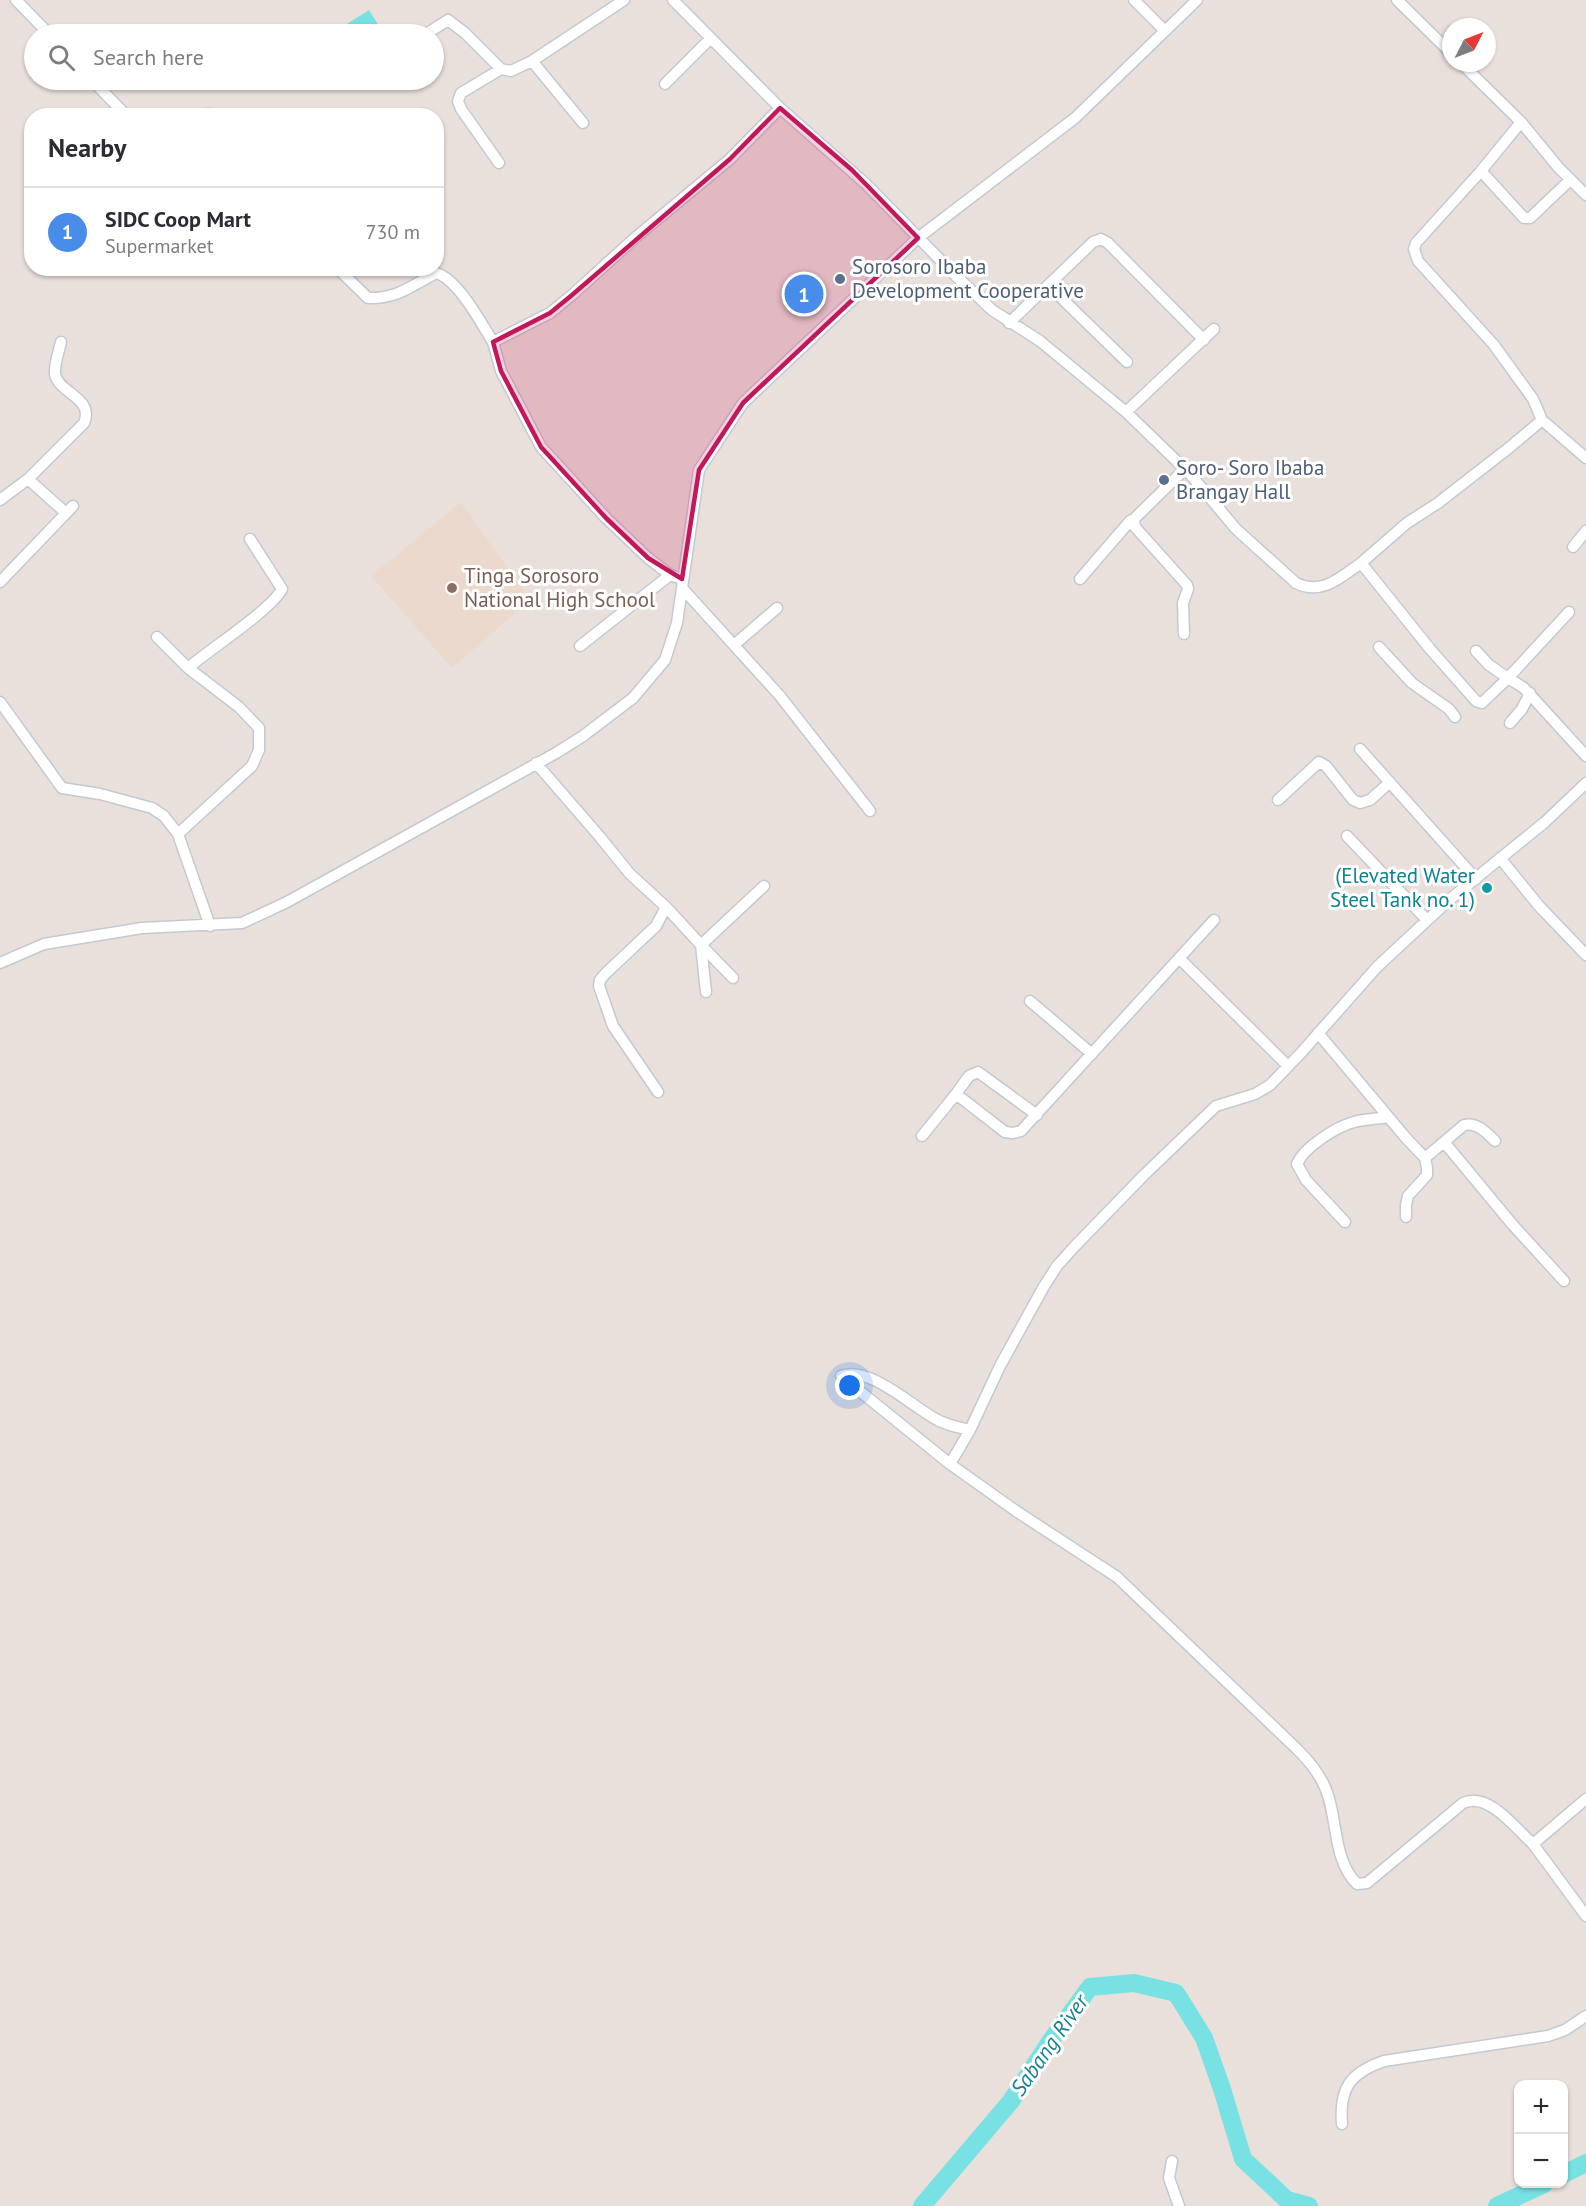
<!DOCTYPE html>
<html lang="en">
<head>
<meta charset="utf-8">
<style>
	body { margin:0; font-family:"PT Sans",sans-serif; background:#f7f7f7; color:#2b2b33 }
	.controls { position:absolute; right:18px; bottom:18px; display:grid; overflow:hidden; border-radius:12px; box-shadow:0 2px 4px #0004 }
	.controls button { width:54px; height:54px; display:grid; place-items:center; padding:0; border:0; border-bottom:2px solid #e1e1e2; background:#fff; color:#2b2b33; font:30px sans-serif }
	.compass { position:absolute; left:1442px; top:18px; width:54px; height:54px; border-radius:50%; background:#fff; box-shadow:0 2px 4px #0004; rotate:48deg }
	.you { position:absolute; left:850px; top:1386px; width:21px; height:21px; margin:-15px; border:4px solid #fff; border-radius:50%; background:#1a73e8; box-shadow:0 0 0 9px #1a73e833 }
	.badge { display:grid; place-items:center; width:39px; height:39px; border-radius:50%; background:#488dea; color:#fff; font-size:20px; font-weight:700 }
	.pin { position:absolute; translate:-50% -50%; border:3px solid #fff; box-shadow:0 2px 6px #0006 }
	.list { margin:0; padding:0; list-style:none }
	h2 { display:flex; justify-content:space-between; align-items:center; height:78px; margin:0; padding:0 24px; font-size:26px }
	h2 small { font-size:20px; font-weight:400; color:#7c7c81 }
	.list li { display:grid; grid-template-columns:39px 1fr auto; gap:18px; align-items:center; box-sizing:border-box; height:90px; padding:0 24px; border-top:2px solid #e1e1e2 }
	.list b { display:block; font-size:22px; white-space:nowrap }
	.list p { margin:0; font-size:20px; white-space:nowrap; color:#7c7c81 }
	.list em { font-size:20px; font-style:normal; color:#7c7c81 }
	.icon { flex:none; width:33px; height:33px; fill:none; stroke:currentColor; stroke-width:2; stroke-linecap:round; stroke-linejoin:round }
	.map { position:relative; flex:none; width:1586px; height:2206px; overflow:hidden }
	.search { position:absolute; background:#fff; box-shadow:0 2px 4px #0004; left:24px; top:24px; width:420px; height:66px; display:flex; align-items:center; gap:15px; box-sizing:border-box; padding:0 21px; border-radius:33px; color:#7c7c81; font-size:22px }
	.panel { position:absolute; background:#fff; box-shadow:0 2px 4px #0004; left:24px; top:108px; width:420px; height:168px; border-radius:24px }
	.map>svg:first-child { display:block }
</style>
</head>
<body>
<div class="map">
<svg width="1586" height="2206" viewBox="0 0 1586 2206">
	<rect width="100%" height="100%" fill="#eae0db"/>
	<!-- education -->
	<path fill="#ead9cc" d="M461,502l69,98 -78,68 -81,-92z"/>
	<!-- water -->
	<path fill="#77e1e3" d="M369,10l15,24h-53z"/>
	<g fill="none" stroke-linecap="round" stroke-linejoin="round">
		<!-- river -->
		<path stroke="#77e1e3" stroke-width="18" d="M1564,2174l22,-11
			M922,2206l89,-105 41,-62 38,-52 44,-4 42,10 28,45 18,51 21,70 44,41 22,6
			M1497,2206l47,-22"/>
		<!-- minor casing -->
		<g stroke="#c4c9d1" stroke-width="13">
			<path id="minor" d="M16,0l33,34
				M673,0l107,108 86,76 90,92 36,34 48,31 86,71 64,62 46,55 60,54c26,13 45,-6 65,-20l69,86 46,52 6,2 2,-2 24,-23 16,10 62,68
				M1134,0l31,31
				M1397,0l54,53
				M426,34l22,-14 17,13 36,36 10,2 21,-10 92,-61
				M532,61l51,62
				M1461,63l60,59 37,45 28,28
				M92,80l30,31
				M665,84l45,-45
				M208,114l1,2
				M1521,122l-40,49 -65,72 -2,6 4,12 76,84 39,54 9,21 44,38
				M499,163l-38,-54 -3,-8 3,-8 40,-24
				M1481,171l43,47h6l40,-38
				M337,268l31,30c29,1 43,-12 68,-25 22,6 45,50 57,69
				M1048,285l79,77
				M1009,323l84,-81 8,-3 7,4 96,97
				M1126,412l88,-83
				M28,479l38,34
				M0,500l28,-21 56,-56c11,-25 -26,-30 -29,-49 -1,-9 4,-23 6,-32
				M1573,547l13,-16
				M1361,563l46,-40 31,-20 72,-56 32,-27
				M682,579l-12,-4 -22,-17 -42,-40 -65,-71 -40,-76 -8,-29 57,-29 22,-18 64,-58 94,-78 50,-51
				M1080,579l50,-58 4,-2
				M0,582l73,-76
				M683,589l97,107 90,115
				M1184,634l-1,-31 5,-14 -1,-4 -52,-58 -1,-8 51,-50
				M157,637l31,31
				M734,645l43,-37
				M580,646l90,-71
				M1379,647l33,36 37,26 6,8
				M1476,651l13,14 19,13 61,-66
				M0,702l62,86 38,6 41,11 11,3 12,8 14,18 32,92
				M1510,723l12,-14 8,-16
				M1360,749l116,130
				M536,763l64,74 30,37 36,33 35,38 5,47
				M1278,800l41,-38 7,4 27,34 7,3 10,-3 20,-18
				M178,834l74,-68 7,-16v-22l-20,-21 -51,-39c22,-19 83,-58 94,-79l-32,-50
				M1347,836l80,84
				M1500,858l39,48 47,49
				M1179,958l109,108
				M0,963l44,-19 98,-16 100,-5 45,-21 269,-149 27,-17 50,-38 32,-38 12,-37 22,-153 44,-67 175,-165 157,-120 122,-118
				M733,978l-32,-33 63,-59
				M1030,1001l62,53
				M1318,1033l88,105 19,20 2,10v7l-19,21 -2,9v12
				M658,1092l-45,-66 -14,-40 1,-6 5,-6 51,-48 10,-19
				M956,1094l13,-18 9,-4 59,43
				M922,1136l34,-42 49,38 8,1 8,-2 193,-211
				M1444,1142l68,82 52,57
				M1425,1158l39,-33c13,-3 22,7 31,16
				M1345,1222l-39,-42 -9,-16c7,-17 39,-37 57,-42 11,-3 23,-3 34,-5
				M950,1464l-109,-88c29,-10 68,28 93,42 11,7 23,9 36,12
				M1586,1799l-53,45 53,72
				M1533,1844c-18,-16 -45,-53 -70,-41l-96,80 -10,1c-26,-26 -18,-69 -34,-101 -6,-12 -15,-23 -25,-33l-181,-173 -101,-66 -66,-47 20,-34 30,-64 43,-78 14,-22 18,-20 69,-71 72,-69 39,-12 15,-9 30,-31 77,-87 72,-67 96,-78 41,-39
				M1342,2124c-3,-36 8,-51 42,-63l164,-25 17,-6 21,-14
				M1172,2161l-3,17 10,28"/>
		</g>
		<!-- minor -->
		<use href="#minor" stroke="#fff" stroke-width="10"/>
	</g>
	<!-- marked area -->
	<path fill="#c2185b" fill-opacity="0.2" stroke="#c2185b" stroke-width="4.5" stroke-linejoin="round" d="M780,108l72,62 66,68 -175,165 -44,67 -17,109 -34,-21 -42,-40 -65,-71 -40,-76 -8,-29 57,-29 22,-18 158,-136z"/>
	<!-- markers -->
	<g fill="#5c6f8a" stroke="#fff" stroke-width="2">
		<circle cx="840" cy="279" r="6"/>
		<circle cx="1164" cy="480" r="6"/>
	</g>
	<circle fill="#8d6e63" stroke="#fff" stroke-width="2" cx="452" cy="588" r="6"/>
	<circle fill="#0f9aa8" stroke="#fff" stroke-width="2" cx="1487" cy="888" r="6"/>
	<g text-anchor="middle" stroke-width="6" stroke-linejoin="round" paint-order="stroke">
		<!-- service labels -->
		<g font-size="21" fill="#4e5e75" stroke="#fff" text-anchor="start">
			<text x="852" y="274">Sorosoro Ibaba<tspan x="852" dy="24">Development Cooperative</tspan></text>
			<text x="1176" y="475">Soro- Soro Ibaba<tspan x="1176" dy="24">Brangay Hall</tspan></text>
		</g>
		<!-- education labels -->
		<g font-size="21" fill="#785e54" stroke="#fff" text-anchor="start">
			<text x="464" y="583">Tinga Sorosoro<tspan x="464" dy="24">National High School</tspan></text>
		</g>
		<!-- culture labels -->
		<g font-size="21" fill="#0d838f" stroke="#fff" text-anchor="end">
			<text x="1475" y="883">(Elevated Water<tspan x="1475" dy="24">Steel Tank no. 1)</tspan></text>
		</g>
		<!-- water labels -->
		<g font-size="22" font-style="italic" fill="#19818d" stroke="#fff">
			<text transform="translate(1049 2045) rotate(-55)" y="8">Sabang River</text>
		</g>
	</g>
</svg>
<div class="controls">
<button>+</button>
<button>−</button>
</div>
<svg class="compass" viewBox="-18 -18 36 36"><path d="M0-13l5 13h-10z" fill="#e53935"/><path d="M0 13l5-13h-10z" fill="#7c7c81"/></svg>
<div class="you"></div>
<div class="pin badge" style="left:804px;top:294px">1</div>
<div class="search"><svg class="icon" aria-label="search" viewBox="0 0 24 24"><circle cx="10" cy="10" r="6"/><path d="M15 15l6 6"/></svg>Search here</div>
<section class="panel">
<h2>Nearby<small></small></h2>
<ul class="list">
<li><span class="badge">1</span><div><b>SIDC Coop Mart</b><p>Supermarket</p></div><em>730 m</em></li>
</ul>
</section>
</div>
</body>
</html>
